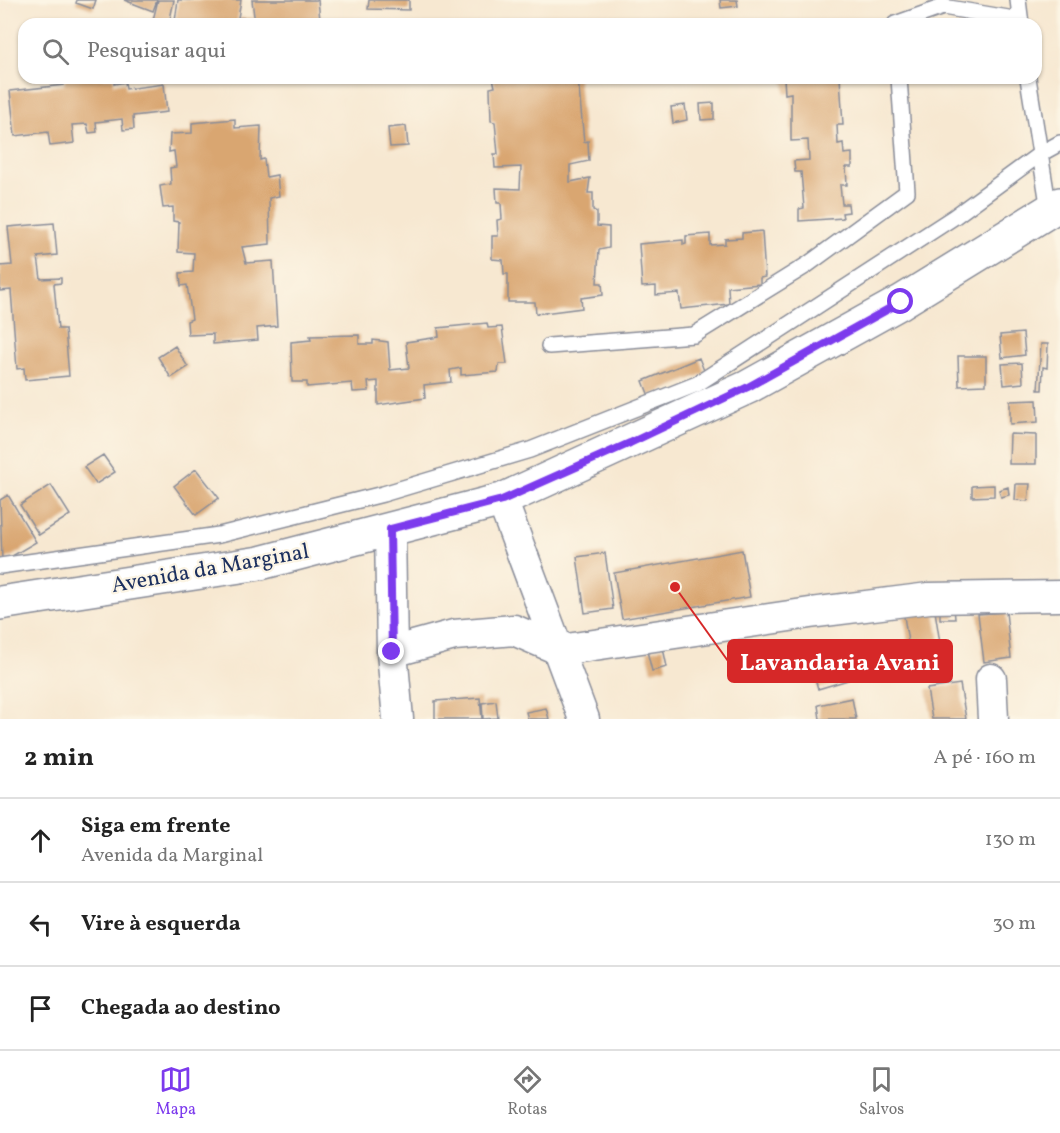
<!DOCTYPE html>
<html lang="pt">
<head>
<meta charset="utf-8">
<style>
	body { margin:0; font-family:Vollkorn,serif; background:#f6f6f6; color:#222 }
	.stop { position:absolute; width:18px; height:18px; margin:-14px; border:4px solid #7c3aed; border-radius:50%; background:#fff }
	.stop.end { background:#7c3aed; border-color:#fff; box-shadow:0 2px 6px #0008 }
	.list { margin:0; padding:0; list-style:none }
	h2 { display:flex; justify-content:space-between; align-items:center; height:78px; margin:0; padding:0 24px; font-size:26px }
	h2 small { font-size:20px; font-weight:400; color:#767676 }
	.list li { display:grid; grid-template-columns:39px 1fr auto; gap:18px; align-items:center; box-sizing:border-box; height:84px; padding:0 24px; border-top:2px solid #e0e0e0 }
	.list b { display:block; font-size:22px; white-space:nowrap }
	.list p { margin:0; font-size:20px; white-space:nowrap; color:#767676 }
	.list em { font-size:20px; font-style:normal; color:#767676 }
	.icon { flex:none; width:33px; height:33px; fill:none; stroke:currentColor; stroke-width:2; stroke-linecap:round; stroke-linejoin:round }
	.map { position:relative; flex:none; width:1060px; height:719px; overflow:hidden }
	.search { position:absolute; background:#fff; box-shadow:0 2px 4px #0004; left:18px; right:18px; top:18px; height:66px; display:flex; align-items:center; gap:15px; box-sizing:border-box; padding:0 21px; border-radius:18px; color:#767676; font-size:22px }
	.sheet { height:330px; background:#fff }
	nav { display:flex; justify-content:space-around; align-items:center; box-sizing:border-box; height:84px; border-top:2px solid #e0e0e0; background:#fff; font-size:16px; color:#767676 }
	nav a { display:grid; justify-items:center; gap:3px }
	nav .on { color:#7c3aed }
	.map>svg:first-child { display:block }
</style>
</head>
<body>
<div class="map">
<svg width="1060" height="719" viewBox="0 0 1060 719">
	<rect width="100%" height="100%" fill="#fcf5e5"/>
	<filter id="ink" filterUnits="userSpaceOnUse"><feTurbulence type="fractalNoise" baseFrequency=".0167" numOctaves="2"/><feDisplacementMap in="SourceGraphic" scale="12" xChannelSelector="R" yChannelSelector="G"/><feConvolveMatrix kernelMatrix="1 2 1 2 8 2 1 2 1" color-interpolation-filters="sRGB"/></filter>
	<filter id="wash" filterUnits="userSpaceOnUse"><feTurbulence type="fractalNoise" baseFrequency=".008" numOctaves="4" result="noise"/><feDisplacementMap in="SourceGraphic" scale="24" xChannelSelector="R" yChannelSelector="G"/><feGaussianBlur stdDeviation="1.35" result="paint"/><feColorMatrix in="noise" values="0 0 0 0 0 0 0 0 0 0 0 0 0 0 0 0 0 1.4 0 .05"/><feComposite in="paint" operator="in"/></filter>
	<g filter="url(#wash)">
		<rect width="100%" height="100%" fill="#f7e8d1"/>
		<g id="blocks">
			<!-- building -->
			<path fill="#d9a671" d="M77,0h19l-3,9 -17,-6z
				M124,0h33l-4,11z
				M158,0h16l-5,24h-17z
				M178,0h63l-4,24h-43l-19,-3z
				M252,0h66l2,20 -65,4z
				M369,0h40v10l-41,-1z
				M720,0h17l1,6 -17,2z
				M240,18h13l-1,6h-13z
				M71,78h43v6l11,-2 1,7 38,-5 3,28 -34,4 1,13 -11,1 -1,-11 -26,3 1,10 -8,1 -2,-9 -15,1 2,18 -24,3 -2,-14 -33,4 -5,-45 54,-6 1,-6z
				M493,78h85l6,64 4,-1 1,20 -19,4v17l20,-4 -2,15h5v17l4,2v14l12,1v21l-10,2 -2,33h5l1,12 -22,3 1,10 -46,6 -1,-12h-27v-28h-4l-1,-14 -11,-1v-23h6l-1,-16 5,-1 -1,-16h-4l-1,-15 24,1 1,-22 -26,1 -1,-14h4l-3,-32 -4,-1 -1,-33 5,-1z
				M784,78h56l3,47h-6l1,19 5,-1 1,11 8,-1v14h-6l1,18h-7l2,19h6l1,8 -7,1 1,5 -44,3v-12l5,-1 -3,-36h-6l-1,-11 15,-1 -1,-20 -17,1v-48l-6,1z
				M714,103v16l-13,1 -1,-16z
				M685,105l2,15 -14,3 -2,-16z
				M235,119v9l26,-2 -1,34 4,-1 2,18 11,-2 2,21 -10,2 1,46 -28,3 4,16 27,-2 4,65 -20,2 1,12 -45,4v-10l-25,1 -1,-14 5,-2 -5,-34 -6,1 -1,-13 13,-1 1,-19 -16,-1 1,-30 -6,-1v-14l-10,1 -3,-22 11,-2 -1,-16 6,-1 -2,-16 -5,1 1,-18 22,-1v-10z
				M406,126l2,20 -18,1 -2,-19z
				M54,223l3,32 -19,2 3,22 20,-1v5l-7,1 4,45h7l4,47 -44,4 -1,-12 -7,1 -6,-79 -11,1v-25l12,-1 -4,-38z
				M762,231l3,46 -5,1v6l-32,3 1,17 -48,5 -2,-16 -23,2v-9l-14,1 -3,-43 44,-4v5l3,-1v-8l24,-2v11l15,-1v-5l17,-1v-5z
				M487,323l1,5 14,-1 5,37h-8l-1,8 -37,3v-7l-11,2 1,12 -27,3 1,13 -47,7v-24l-10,1 1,9 -16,1 -1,-9 -45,4v-5h-15l-1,-40 20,-2 -1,-4 49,-1v9h14v-4l15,2 2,28 19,-2 -3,-26 33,-5 -1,-9z
				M1023,333l2,22 -23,3 -2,-23z
				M1041,344h7l-1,24 -4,-1 -1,23h-4z
				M175,346l13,21 -17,11 -13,-21z
				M958,356h28v29l-27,1z
				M699,358l6,15 -56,23 -6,-15z
				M1022,363l1,20 -19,2 -2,-21z
				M1037,400l1,22 -28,2v-23z
				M1010,434l26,1v29h-27z
				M103,455l12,17 -19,12 -12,-17z
				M196,469l23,29 -23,17 -22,-29z
				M1016,484h14l-2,17 -13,-1z
				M51,485l19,30 -31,20 -19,-30z
				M994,485v11l-22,1v-11z
				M1008,487l1,8 -8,2 -2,-7z
				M8,495l28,47 -34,20 -2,-62z
				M742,550l8,47 -128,22 -8,-46z
				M605,553l8,56 -28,4 -8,-56z
				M940,607h14l1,12h-15z
				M935,611l7,45 -31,5 -7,-45z
				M1006,612l5,46 -27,4 -6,-48z
				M663,648l4,19 -15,4 -5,-20z
				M839,648l9,32 -30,9 -9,-33z
				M960,684l6,35h-34l-5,-30z
				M480,698l2,21h-47v-18z
				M852,698l4,21h-36l-2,-14z
				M496,701l2,17 -15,1 -1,-16z
				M546,708l3,11h-21l-2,-7z"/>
		</g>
	</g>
	<g filter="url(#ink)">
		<use href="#blocks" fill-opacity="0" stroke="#898c98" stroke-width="1.5"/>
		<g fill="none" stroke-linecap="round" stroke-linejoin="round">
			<!-- lane casing -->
			<g stroke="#898c98" stroke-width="18">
				<path id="lane" d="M1018,0l3,24
					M895,24l48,-17 77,13
					M1028,78l21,132
					M549,346l145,-11 113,-70 100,-73 -8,-114
					M0,566l219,-31 164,-41 147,-44 167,-66 257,-167 86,-63 20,-11"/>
			</g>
			<!-- street casing -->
			<g stroke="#898c98" stroke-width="33">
				<path id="street" d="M502,500l82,219
					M390,529l2,123 62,-17 60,-5 46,20 250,-37 119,-15 131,-2
					M392,652l6,67
					M991,679l2,40"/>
			</g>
			<!-- secondary casing -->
			<g stroke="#898c98" stroke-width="36">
				<path id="secondary" d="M0,603l260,-40 242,-63 246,-113 153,-85 159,-98"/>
			</g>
			<!-- lane -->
			<use href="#lane" stroke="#fff" stroke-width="15"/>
			<!-- street -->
			<use href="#street" stroke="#fff" stroke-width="30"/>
			<!-- secondary -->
			<use href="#secondary" stroke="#fff" stroke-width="33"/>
		</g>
	</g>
	<g fill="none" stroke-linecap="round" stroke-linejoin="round" filter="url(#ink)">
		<!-- route -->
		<path stroke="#7c3aed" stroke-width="8" d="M392,652l-2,-123 112,-29 128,-57 118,-56 153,-85"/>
	</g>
	<g text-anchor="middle" stroke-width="4.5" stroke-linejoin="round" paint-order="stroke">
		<!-- street labels -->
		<g font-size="22" fill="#1b2f5e" stroke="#fcf5e5">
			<text transform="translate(210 567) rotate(-10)" y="8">Avenida da Marginal</text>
		</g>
	</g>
	<!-- callouts -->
	<path fill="none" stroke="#d62828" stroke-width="2" d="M675 587L728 661"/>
	<circle fill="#d62828" stroke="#fcf5e5" stroke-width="2" cx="675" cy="587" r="6"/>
	<rect fill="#d62828" stroke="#d62828" stroke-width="2" x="728" y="640" width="224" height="42" rx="6"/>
	<g font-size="24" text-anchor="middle" font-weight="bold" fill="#fff">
		<text x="840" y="670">Lavandaria Avani</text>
	</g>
</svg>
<div class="stop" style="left:901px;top:302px"></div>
<div class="stop end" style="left:392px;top:652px"></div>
<div class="search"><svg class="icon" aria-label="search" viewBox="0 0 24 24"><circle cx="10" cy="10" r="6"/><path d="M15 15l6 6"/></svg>Pesquisar aqui</div>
</div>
<section class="sheet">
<h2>2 min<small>A pé · 160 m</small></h2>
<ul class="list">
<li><svg class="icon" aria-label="ahead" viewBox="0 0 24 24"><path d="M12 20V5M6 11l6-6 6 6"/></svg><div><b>Siga em frente</b><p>Avenida da Marginal</p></div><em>130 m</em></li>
<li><svg class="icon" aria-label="left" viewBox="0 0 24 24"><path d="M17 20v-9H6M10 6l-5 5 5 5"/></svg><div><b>Vire à esquerda</b></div><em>30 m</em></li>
<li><svg class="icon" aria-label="arrive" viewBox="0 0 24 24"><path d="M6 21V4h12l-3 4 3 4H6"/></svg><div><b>Chegada ao destino</b></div></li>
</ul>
</section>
<nav>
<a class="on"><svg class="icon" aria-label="map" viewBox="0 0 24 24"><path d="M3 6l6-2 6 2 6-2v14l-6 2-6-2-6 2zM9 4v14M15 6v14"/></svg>Mapa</a>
<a><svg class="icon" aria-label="directions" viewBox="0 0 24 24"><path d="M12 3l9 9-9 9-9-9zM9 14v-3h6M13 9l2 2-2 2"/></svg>Rotas</a>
<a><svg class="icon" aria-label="saved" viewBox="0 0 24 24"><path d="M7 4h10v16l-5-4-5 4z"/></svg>Salvos</a>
</nav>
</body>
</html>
